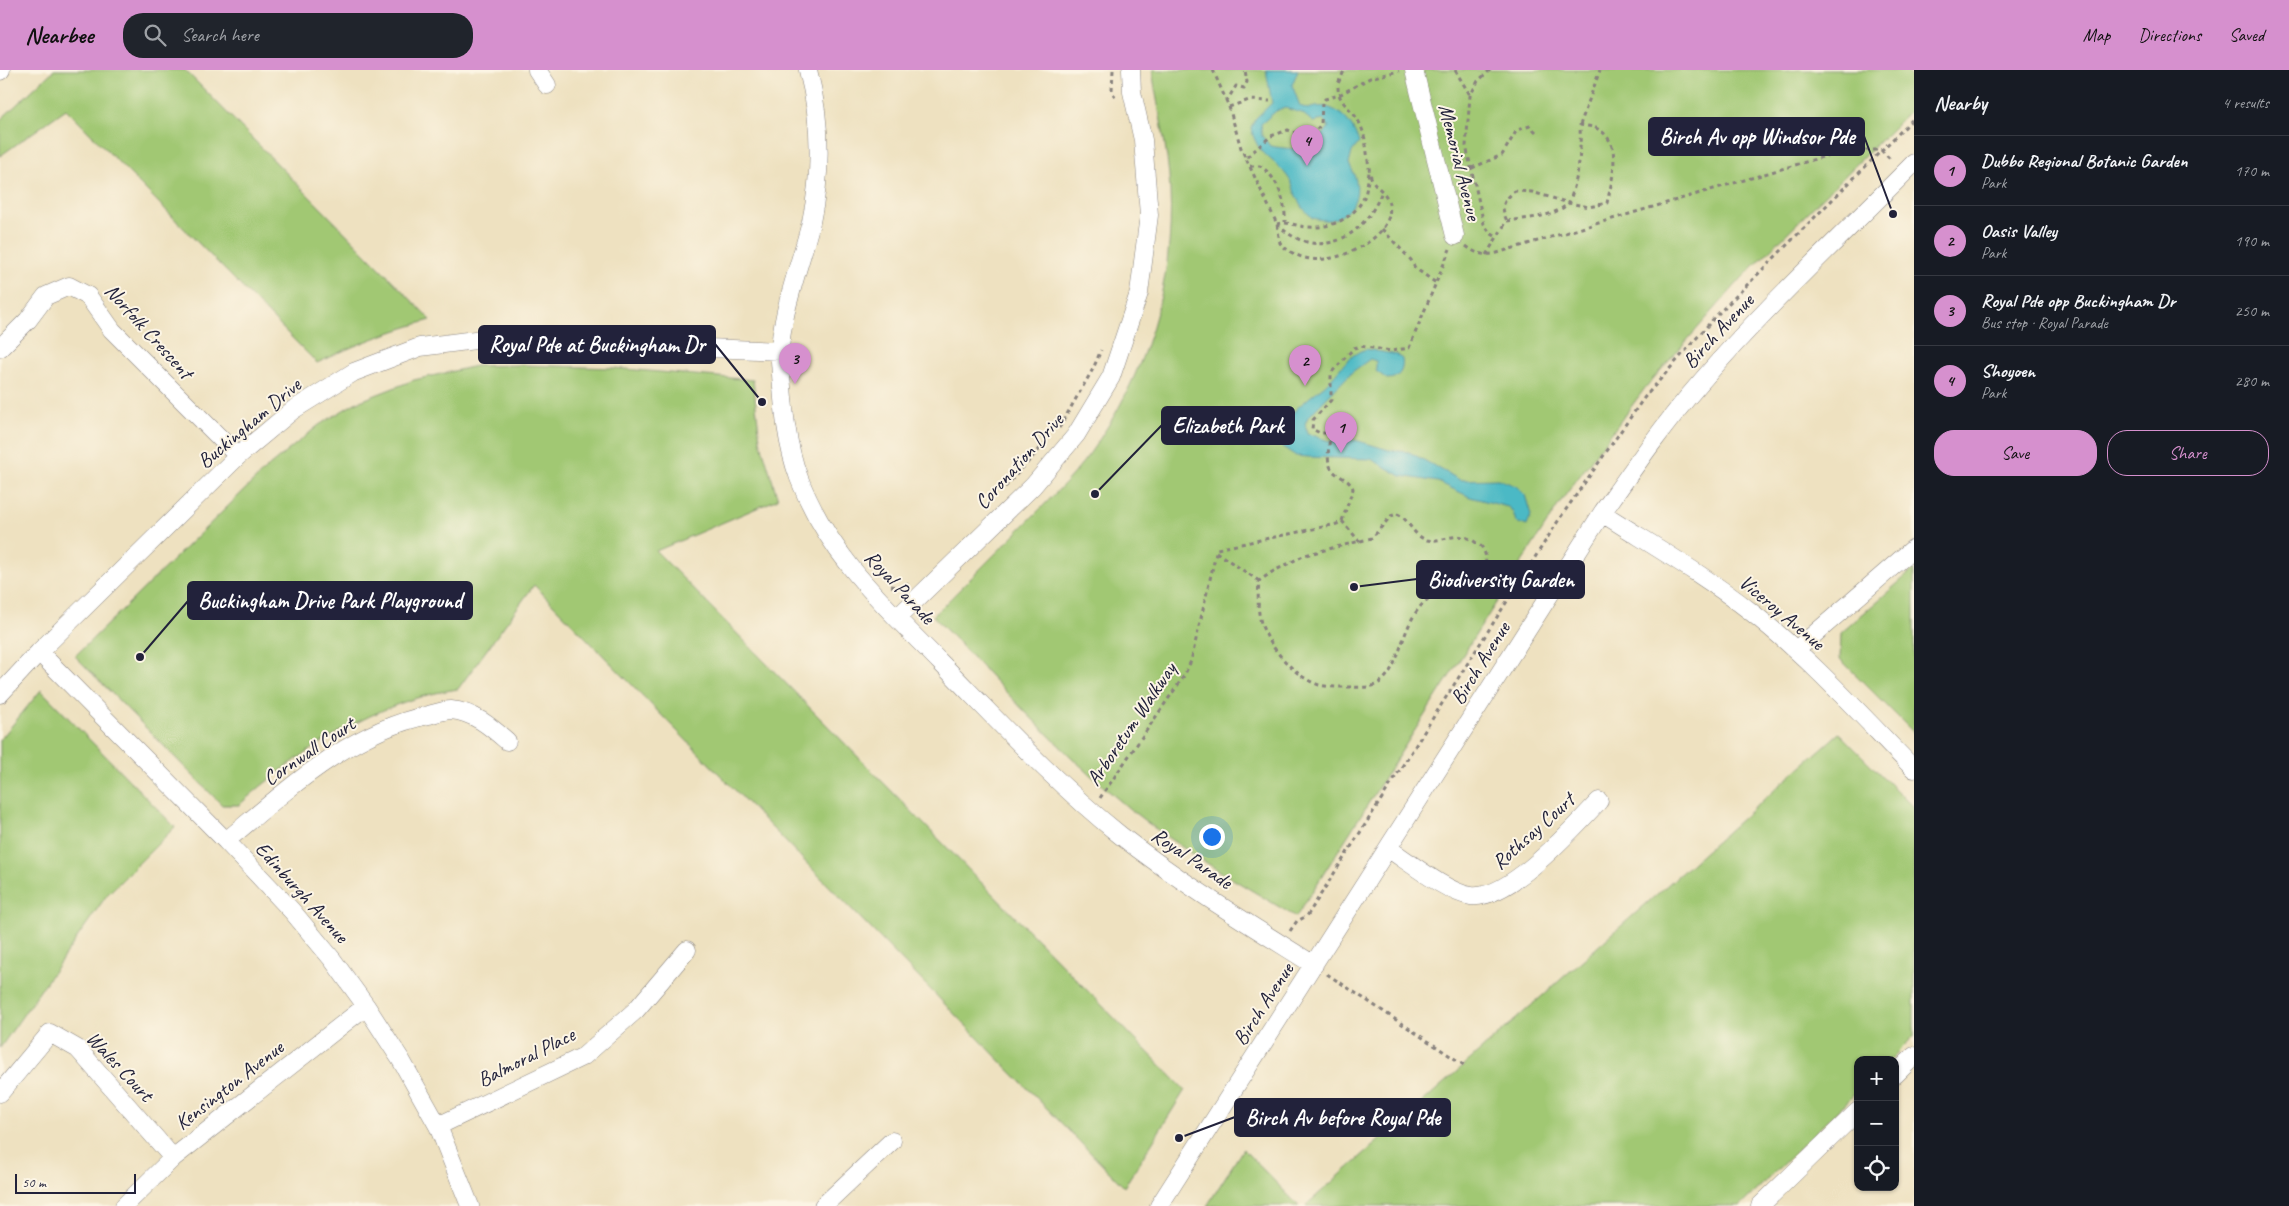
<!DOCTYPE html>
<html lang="en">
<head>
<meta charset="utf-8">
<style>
	body { margin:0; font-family:Caveat,sans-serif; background:#20242c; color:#f1f3f6 }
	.controls { position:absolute; right:15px; bottom:15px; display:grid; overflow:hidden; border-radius:10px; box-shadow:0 1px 4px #0004 }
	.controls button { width:45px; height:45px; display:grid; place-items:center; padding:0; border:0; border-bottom:1px solid #363941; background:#171b24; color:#f1f3f6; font:25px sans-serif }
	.scale { position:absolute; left:15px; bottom:12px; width:121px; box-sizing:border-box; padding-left:5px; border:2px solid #22223b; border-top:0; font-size:14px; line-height:18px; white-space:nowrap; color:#22223b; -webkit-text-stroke:4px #fcf5e5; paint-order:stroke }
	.you { position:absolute; left:1211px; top:766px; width:18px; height:18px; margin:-12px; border:4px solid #fff; border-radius:50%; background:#1a73e8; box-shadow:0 0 0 8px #1a73e833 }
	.badge { display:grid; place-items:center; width:32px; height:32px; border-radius:50%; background:#d690ce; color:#111; font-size:16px; font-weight:700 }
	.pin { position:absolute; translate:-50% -41px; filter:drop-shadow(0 1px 2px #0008) }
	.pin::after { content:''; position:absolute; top:26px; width:18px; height:15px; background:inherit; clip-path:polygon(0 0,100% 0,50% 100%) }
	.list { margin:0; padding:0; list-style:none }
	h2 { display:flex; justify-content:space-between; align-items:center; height:65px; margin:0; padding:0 20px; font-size:21px }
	h2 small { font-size:16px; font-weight:400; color:#9ea1a6 }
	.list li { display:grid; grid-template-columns:32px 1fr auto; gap:15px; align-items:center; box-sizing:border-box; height:70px; padding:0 20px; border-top:1px solid #363941 }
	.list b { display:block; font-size:19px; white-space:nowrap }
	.list p { margin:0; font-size:16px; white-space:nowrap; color:#9ea1a6 }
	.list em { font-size:16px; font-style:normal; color:#9ea1a6 }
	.actions { display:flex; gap:10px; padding:15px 20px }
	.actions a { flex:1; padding:11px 0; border:1px solid #d690ce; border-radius:20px; text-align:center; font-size:18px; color:#d690ce }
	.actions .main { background:#d690ce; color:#111 }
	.icon { flex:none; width:28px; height:28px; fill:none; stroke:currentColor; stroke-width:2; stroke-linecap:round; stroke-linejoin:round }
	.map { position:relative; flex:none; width:1914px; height:1136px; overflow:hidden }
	header { display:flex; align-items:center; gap:30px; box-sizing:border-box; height:70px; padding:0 25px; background:#d690ce; color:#111 }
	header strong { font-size:24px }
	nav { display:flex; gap:28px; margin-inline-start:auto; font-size:18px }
	.search { width:350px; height:45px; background:#20242c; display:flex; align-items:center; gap:12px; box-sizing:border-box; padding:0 18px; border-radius:20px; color:#9ea1a6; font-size:19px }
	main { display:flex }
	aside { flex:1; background:#171b24 }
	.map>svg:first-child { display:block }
</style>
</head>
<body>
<header>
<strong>Nearbee</strong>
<div class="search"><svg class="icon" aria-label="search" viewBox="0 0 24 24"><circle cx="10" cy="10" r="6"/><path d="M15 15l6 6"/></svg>Search here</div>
<nav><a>Map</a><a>Directions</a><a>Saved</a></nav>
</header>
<main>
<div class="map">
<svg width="1914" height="1136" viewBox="0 0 1914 1136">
	<rect width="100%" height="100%" fill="#fcf5e5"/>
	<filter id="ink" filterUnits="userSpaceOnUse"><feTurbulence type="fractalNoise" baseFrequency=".02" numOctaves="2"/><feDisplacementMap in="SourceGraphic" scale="10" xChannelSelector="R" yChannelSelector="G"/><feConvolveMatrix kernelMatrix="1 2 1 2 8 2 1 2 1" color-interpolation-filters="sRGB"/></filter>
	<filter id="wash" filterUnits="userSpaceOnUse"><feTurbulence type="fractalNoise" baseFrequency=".0096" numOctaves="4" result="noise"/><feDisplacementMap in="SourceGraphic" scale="20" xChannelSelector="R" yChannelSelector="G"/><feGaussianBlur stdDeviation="1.12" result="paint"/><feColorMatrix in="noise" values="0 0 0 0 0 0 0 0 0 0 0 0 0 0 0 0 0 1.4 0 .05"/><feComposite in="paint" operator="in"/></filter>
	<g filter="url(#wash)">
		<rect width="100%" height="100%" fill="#eee1c0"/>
		<!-- green -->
		<path fill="#a1c873" stroke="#627557" d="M54,0h131l246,250c-41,11 -77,25 -114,43l-251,-254 -66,47v-36z
			M1152,0h753l9,9v28l-173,172 -96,109 -84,113 -265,416c-56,-34 -114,-66 -165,-107 -72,-59 -134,-128 -198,-194 29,-29 59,-59 88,-88 24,-24 49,-48 69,-75 55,-76 85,-170 80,-263 -2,-41 -12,-80 -18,-120z
			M522,295l91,3 140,12 7,60 18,59 -122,52 529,539 -61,97 -590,-602 -76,104c-79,10 -161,64 -219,116h-17l-147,-149 194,-190 50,-41 36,-22 59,-23 62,-14z
			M1914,499v164l-74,-74 1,-26z
			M41,620l134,137 -68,68 -107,153v-308z
			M1839,663l75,75v228l-24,24h-32v31l-118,115h-435z
			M1243,1079l56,57h-92z"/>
		<!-- water -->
		<path fill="#4bb9c5" stroke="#366e80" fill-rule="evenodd" d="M1266,0h32l-6,15 8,21 8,3c25,-10 45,12 51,34l-7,9 -3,12c14,23 10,47 -18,56 -5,1 -14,-1 -19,-2 -4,-5 -10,-10 -13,-16 -4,-6 -5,-15 -9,-22 -15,-23 -32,-22 -39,-52l4,-9 17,-16zM1285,38l17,5 11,9 11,-2 5,7c-17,23 -32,24 -59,19l-8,-10 -1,-12 15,-13z
			M1366,279l32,6 4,4c2,11 -3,20 -15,20l-11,-8v-10l-6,-2 -18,13 -44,45 -3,7 2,9 22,8 26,-1 34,10 20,2 51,28 38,-1 18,7 9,9 6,20 -4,11 -11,-4 -3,-10 -5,-5 -38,-10 -32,-15 -37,-6 -30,-17 -63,-2 -12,-1 -15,-10 -2,-12c7,-20 30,-36 46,-49 13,-12 23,-31 41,-36z"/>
	</g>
	<g filter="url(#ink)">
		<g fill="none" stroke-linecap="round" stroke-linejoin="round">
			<!-- minor casing -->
			<g stroke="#88827e" stroke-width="19">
				<path id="minor" d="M537,0l10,15
					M808,0c13,50 14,102 3,152 -10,41 -33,98 -31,139 3,39 5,80 19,117 29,77 85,127 141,184 58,59 115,121 180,173 61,48 129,89 194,130
					M1414,0l41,166
					M0,1l1,-1
					M0,278l28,-28 18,-24 23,-10 19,10 24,34 126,126
					M1602,443c50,32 102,62 148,98 60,47 111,104 164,158
					M897,548l136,-132 43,-51 35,-58 28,-84 10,-78 -6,-75 -11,-48 -1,-22
					M1796,580l118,-102
					M39,582l187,189 66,70 40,48 34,47 35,54 37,66 32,80
					M0,624l39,-42 199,-196 55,-46 61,-38 66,-25 63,-8 297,12
					M226,771c60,-50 123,-110 203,-126 7,-2 16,-5 22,-5 23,2 40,17 56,31
					M1389,779c20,13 59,44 82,47 38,5 103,-69 128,-95
					M1895,1005l19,-19
					M0,1023l50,-60 28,16 95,109
					M438,1056l146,-70 52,-46 51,-60
					M124,1136l49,-48 193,-152
					M823,1136l69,-65
					M1159,1136l443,-693c31,-44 62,-89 98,-130 66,-77 142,-147 214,-220
					M1760,1136l98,-95"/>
			</g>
			<!-- path -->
			<path stroke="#88827e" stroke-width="3" stroke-dasharray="4 4" stroke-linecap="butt" d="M1113,0l-1,20 3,8
				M1213,0l16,37 12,41 36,76 3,19c12,13 28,18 45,16 25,-2 77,-28 62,-61 -4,-8 -13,-12 -16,-21 -5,-19 -3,-38 -12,-55 -6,-13 -21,-18 -21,-35 -1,-5 5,-11 6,-17
				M1455,0l15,25
				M1490,0l-12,11 -8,15 -4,50 18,78 6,9 7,4
				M1226,32l10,-16 8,2 3,-6 -2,-12
				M1229,37l20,-7 21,1
				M1580,55l20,-55
				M1247,87l24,-21 17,-6 10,4 11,-1 9,-5 3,-4 1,-21 3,-4 14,-4 31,-17 29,-7
				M1250,96h10c18,11 26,36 25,56
				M1472,98l30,-13 15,-25 13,-4 6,6
				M1277,154c40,40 88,14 105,-33
				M1277,154c11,-3 19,2 30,3 23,2 49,-9 58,-32 2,-7 3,-15 4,-23
				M1382,159l29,31 4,8 21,15
				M1466,176c10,8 18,10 31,7l349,-103h35l11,11
				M1486,185l21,-34c20,-3 46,-3 62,-18l20,4 18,-4c5,-23 17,-62 -11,-75 -5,-2 -11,-2 -16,-3 1,30 -1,50 -11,78l-37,-11 -17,-1c-12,10 -15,15 -8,30
				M1059,358l34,-59 8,-19
				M1005,417l43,-47
				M1397,444c12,4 15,22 30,26 17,3 30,-11 48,2 3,2 7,4 8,7 16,30 -40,39 -55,50 -28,22 -25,68 -49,84 -9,6 -23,4 -33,4 -9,0 -19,0 -27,-2 -24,-8 -48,-36 -57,-59 -5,-14 -4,-30 -3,-45l13,-9 33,-17 67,-17 19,-22z
				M1342,451l18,21
				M1216,482l43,29
				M891,516l10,1 7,-4
				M1100,728l84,-122 7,-15 26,-112 120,-25 5,-3 11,-32c-3,-11 -19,-12 -23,-23 -4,-9 0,-23 0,-33h-10l-8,-4 1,-9 18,-20v-27l23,-25 6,-2 31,5 18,-3 41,-99
				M1290,861l7,-10 10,-5 253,-398 84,-120 71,-81 199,-199
				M1327,904l137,91"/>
			<!-- minor -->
			<use href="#minor" stroke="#fff" stroke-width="18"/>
		</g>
	</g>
	<g text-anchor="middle" stroke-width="4" stroke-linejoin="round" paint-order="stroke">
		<!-- street labels -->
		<g font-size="21" fill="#22223b" stroke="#fcf5e5">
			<text transform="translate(1460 92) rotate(76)" y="7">Memorial Avenue</text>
			<text transform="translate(149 261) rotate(48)" y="7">Norfolk Crescent</text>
			<text transform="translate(1718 261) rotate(-47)" y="7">Birch Avenue</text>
			<text transform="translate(249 353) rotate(-40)" y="7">Buckingham Drive</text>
			<text transform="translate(1019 391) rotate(-48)" y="7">Coronation Drive</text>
			<text transform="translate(900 517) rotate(47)" y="7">Royal Parade</text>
			<text transform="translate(1782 542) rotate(40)" y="7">Viceroy Avenue</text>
			<text transform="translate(1480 593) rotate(-58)" y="7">Birch Avenue</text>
			<text transform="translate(1131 654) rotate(-56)" y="7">Arboretum Walkway</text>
			<text transform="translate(309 681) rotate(-34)" y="7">Cornwall Court</text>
			<text transform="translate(1533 761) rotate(-42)" y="7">Rothsay Court</text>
			<text transform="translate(1192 788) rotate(34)" y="7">Royal Parade</text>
			<text transform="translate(302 822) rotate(48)" y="7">Edinburgh Avenue</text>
			<text transform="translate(1263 934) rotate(-57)" y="7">Birch Avenue</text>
			<text transform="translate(526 987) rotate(-27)" y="7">Balmoral Place</text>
			<text transform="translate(120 996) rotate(47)" y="7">Wales Court</text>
			<text transform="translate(229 1015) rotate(-38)" y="7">Kensington Avenue</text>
		</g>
	</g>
	<!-- callouts -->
	<path fill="none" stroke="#22223b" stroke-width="2" d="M1893 144L1864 66M762 332L715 274M1095 424L1162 355M1354 517L1417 509M140 587L188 531M1179 1068L1235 1047"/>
	<g fill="#22223b" stroke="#fcf5e5" stroke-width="2">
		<circle cx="1893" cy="144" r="5"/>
		<circle cx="762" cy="332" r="5"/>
		<circle cx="1095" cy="424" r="5"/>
		<circle cx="1354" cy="517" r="5"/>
		<circle cx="140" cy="587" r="5"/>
		<circle cx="1179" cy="1068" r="5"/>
	</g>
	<g fill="#22223b" stroke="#22223b" stroke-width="2">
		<rect x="1649" y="48" width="215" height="37" rx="5"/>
		<rect x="479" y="256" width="236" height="37" rx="5"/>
		<rect x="1162" y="337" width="132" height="37" rx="5"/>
		<rect x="1417" y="491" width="167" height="37" rx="5"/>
		<rect x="188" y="512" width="284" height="37" rx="5"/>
		<rect x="1235" y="1029" width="215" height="37" rx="5"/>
	</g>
	<g font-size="22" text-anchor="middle" font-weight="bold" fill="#fff">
		<text x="1757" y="74">Birch Av opp Windsor Pde</text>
		<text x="597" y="282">Royal Pde at Buckingham Dr</text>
		<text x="1228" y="363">Elizabeth Park</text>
		<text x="1501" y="517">Biodiversity Garden</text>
		<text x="330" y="538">Buckingham Drive Park Playground</text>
		<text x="1343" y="1055">Birch Av before Royal Pde</text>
	</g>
</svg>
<div class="controls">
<button>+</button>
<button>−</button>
<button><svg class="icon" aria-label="locate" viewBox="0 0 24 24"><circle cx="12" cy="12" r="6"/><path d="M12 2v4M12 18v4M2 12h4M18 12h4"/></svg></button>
</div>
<div class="scale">50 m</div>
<div class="you"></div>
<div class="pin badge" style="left:1341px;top:383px">1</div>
<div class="pin badge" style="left:1305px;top:316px">2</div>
<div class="pin badge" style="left:795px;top:314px">3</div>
<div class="pin badge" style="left:1307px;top:96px">4</div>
</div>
<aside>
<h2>Nearby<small>4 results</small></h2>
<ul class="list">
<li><span class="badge">1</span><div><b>Dubbo Regional Botanic Garden</b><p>Park</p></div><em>170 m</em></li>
<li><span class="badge">2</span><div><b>Oasis Valley</b><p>Park</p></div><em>190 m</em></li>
<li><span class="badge">3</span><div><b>Royal Pde opp Buckingham Dr</b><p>Bus stop · Royal Parade</p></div><em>250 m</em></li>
<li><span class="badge">4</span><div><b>Shoyoen</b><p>Park</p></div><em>280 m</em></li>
</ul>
<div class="actions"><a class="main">Save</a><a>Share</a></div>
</aside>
</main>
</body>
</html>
